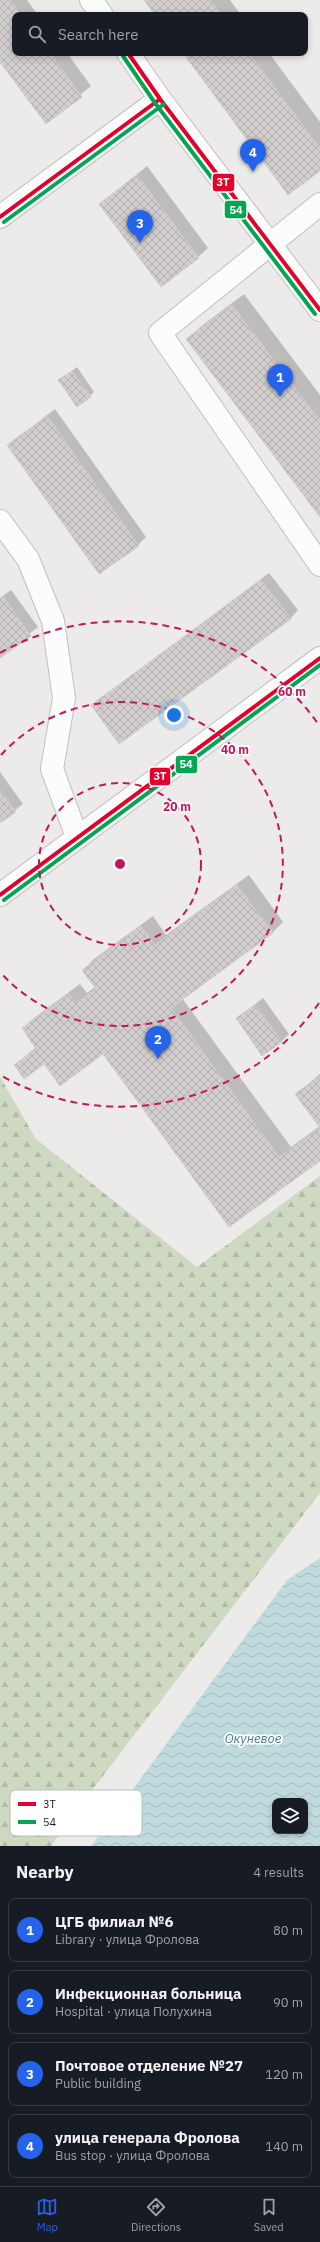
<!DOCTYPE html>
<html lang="en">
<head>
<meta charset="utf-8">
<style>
	body { margin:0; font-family:"IBM Plex Sans",sans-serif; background:#242831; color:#f1f3f6 }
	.controls { position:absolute; right:12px; bottom:12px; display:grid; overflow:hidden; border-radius:8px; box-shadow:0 2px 6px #0003 }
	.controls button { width:36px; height:36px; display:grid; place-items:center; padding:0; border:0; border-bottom:1px solid #363941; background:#171b24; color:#f1f3f6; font:20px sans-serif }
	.you { position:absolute; left:174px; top:715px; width:14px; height:14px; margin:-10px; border:3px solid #fff; border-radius:50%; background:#1a73e8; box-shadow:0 0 0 6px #1a73e833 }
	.badge { display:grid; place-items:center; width:26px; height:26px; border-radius:50%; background:#2563eb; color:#fff; font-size:13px; font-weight:700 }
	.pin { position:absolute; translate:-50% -33px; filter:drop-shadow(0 1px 2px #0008) }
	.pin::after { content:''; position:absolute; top:21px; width:14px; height:12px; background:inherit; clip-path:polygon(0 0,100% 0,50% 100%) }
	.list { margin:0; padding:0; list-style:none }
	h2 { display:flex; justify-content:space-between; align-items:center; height:52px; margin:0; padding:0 16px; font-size:17px }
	h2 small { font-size:13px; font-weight:400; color:#9ea1a6 }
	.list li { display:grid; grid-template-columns:26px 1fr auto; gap:12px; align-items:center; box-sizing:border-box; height:64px; margin:0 8px 8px; padding:0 8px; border:1px solid #363941; border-radius:8px }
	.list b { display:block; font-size:15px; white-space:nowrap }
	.list p { margin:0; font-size:13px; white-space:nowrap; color:#9ea1a6 }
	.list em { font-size:13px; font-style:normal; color:#9ea1a6 }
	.icon { flex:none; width:22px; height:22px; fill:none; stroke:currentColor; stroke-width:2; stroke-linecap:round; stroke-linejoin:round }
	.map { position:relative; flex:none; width:320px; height:1846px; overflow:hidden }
	.search { position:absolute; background:#171b24; box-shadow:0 2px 6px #0003; left:12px; right:12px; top:12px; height:44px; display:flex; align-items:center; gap:10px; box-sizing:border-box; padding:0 14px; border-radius:8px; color:#9ea1a6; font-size:15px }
	.sheet { height:340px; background:#171b24 }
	nav { display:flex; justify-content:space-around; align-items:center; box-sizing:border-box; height:56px; border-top:1px solid #363941; background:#171b24; font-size:11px; color:#9ea1a6 }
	nav a { display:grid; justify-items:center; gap:2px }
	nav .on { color:#2563eb }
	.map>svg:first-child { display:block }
</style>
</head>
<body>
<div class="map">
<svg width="320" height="1846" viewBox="0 0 320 1846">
	<defs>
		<pattern id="forest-firs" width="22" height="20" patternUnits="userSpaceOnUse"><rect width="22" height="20" fill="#cdd9c1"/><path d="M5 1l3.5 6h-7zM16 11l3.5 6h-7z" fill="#b0baa6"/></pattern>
		<pattern id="water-waves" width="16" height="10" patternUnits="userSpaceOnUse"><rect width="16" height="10" fill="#c0dbde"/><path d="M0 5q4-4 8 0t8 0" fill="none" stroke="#a5bcbe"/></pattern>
		<pattern id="building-cross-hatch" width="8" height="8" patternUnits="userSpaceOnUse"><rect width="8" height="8" fill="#d0cdcc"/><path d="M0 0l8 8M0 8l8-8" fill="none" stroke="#b2b0af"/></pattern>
	</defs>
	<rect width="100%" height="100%" fill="#edebe9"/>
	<!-- forest -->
	<path fill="url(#forest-firs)" d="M0,1077l36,62 161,128 123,-91v317l-244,318 -25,35h-51z"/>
	<!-- water -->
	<path fill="url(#water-waves)" fill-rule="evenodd" d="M320,1558v288h-229l196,-266zM275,1801h30v30h-30z"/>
	<!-- shadow -->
	<path fill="#0003" d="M0,0h27l11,15h-23v38h52l24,33 -45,36 -46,-61z
		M145,0h85l11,15h-85z
		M184,53h85l51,69v48z
		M147,166l61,82 -10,9 -98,-53z
		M244,294l76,101v120l-132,-176 11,-11z
		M77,367l17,25 -4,4 -31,-16z
		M55,409l91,128 -8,8 -130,-100z
		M269,573l29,37 -7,8 -172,124 -27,-37z
		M11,590l27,37 -38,30v-59z
		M0,772l23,32 -23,18z
		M249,875l34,47 -11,11 -90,65 109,149 29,-21 -24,-32 24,-20v86l-91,66 -126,-173 -59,10 -29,2 21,-18 -13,-19 11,-10 46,-34 7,9 8,-6 -12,-17 11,-11 59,-43 13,19z
		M263,998l26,36 -8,8 -44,-24z"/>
	<!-- building -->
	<path fill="url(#building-cross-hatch)" stroke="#d0cdcb" d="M0,0h10l11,15h-6v38h35l32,44 -36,27 -46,-62z
		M144,0h66l11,15h-66z
		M183,53h66l71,96v22l-32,24z
		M137,175l62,83 -38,29 -62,-83z
		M232,305l88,116v96l-134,-178z
		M72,371l19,26 -14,10 -19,-27z
		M47,416l92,130 -40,28 -92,-129z
		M261,580l30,39 -172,125 -28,-39z
		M3,596l28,40 -31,22v-59z
		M0,790l16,22 -16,11z
		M237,885l36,48 -102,75 108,149 41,-29v33l-91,66 -126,-173 -43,32 -16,-22 -20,15 -10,-14 22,-16 -14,-21 47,-34 7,9 20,-14 -14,-19 59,-44 14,19z
		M255,1005l27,37 -20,14 -26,-38z
		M320,1076v52l-25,-34z"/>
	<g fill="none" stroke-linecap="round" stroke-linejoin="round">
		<!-- minor casing -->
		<g stroke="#c1c0bf" stroke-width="24">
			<path id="minor" d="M91,0l11,15
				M128,53l32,46 160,211
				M320,204l-160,129 160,232
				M0,217l160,-118
				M0,521l28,38 25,62 11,77 -12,71 25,68
				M0,895l320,-237"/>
		</g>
		<!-- minor -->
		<use href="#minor" stroke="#fcfcfc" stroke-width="22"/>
		<!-- bus-1 casing -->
		<g stroke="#fff" stroke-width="7">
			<path id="bus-1" d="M128,53l32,46 160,211
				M0,217l160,-118
				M0,895l320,-237"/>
		</g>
		<!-- bus-2 casing -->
		<g stroke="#fff" stroke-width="7">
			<path id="bus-2" d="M123,56l32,47 160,211
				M4,222l160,-118
				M4,900l316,-235"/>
		</g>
		<!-- bus-1 -->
		<use href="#bus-1" stroke="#e4002b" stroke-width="4"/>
		<!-- bus-2 -->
		<use href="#bus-2" stroke="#00a651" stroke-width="4"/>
	</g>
	<!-- distance rings -->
	<g fill="none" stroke="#c2185b" stroke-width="2" stroke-dasharray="7 5">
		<circle cx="120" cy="864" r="81"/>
		<path d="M1 755A162 162 0 1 1 1 973"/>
		<path d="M319 1003A243 243 0 0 1 0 1075M0 653A243 243 0 0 1 319 725"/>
	</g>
	<g text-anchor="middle" stroke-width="3.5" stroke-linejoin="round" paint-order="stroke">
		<!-- water labels -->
		<g font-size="13" font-style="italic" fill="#4a7790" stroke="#fff">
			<text x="253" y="1743">Окуневое</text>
		</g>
	</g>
	<!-- legend -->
	<rect x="10" y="1790" width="132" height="46" rx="6" fill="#fff" stroke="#bcbcbc" stroke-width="1"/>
	<rect x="18" y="1802" width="18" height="4" fill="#e4002b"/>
	<rect x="18" y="1820" width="18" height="4" fill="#00a651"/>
	<g font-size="11" fill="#202020">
		<text x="43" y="1808">3Т</text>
		<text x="43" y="1826">54</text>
	</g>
	<circle cx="120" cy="864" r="6" fill="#c2185b" stroke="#fff" stroke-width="2"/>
	<g font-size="12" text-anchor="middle" font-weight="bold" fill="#c2185b" stroke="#fff" stroke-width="3.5" stroke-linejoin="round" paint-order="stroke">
		<text x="292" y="696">60 m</text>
		<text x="235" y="754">40 m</text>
		<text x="177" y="811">20 m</text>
	</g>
	<g stroke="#fff" stroke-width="1.5">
		<rect x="212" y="173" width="23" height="19" rx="4" fill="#e4002b"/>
		<rect x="224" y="200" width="23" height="19" rx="4" fill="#00a651"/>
		<rect x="175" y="755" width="23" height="19" rx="4" fill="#00a651"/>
		<rect x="149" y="767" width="22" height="19" rx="4" fill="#e4002b"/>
	</g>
	<g font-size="11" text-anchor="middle" font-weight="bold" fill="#fff">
		<text x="223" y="186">3Т</text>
		<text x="236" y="214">54</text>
		<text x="186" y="768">54</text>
		<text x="160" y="780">3Т</text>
	</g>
</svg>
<div class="controls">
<button><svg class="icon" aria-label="layers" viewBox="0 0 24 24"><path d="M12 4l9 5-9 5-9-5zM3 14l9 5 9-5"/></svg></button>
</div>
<div class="you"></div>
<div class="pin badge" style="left:280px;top:397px">1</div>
<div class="pin badge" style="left:158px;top:1059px">2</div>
<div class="pin badge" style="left:140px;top:243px">3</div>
<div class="pin badge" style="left:253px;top:172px">4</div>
<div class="search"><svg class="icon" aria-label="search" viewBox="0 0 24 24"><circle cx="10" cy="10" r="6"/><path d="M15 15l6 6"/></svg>Search here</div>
</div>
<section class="sheet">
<h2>Nearby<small>4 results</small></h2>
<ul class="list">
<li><span class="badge">1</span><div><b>ЦГБ филиал №6</b><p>Library · улица Фролова</p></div><em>80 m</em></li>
<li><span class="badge">2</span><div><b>Инфекционная больница</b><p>Hospital · улица Полухина</p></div><em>90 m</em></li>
<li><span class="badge">3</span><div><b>Почтовое отделение №27</b><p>Public building</p></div><em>120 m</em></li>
<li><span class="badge">4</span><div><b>улица генерала Фролова</b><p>Bus stop · улица Фролова</p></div><em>140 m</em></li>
</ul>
</section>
<nav>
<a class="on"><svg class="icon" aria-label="map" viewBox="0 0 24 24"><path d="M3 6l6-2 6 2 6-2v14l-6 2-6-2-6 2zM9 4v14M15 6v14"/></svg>Map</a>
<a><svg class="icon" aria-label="directions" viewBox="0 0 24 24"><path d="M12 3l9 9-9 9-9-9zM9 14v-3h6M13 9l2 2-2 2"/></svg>Directions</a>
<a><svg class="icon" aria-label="saved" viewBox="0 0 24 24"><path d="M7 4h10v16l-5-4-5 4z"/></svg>Saved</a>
</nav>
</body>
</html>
